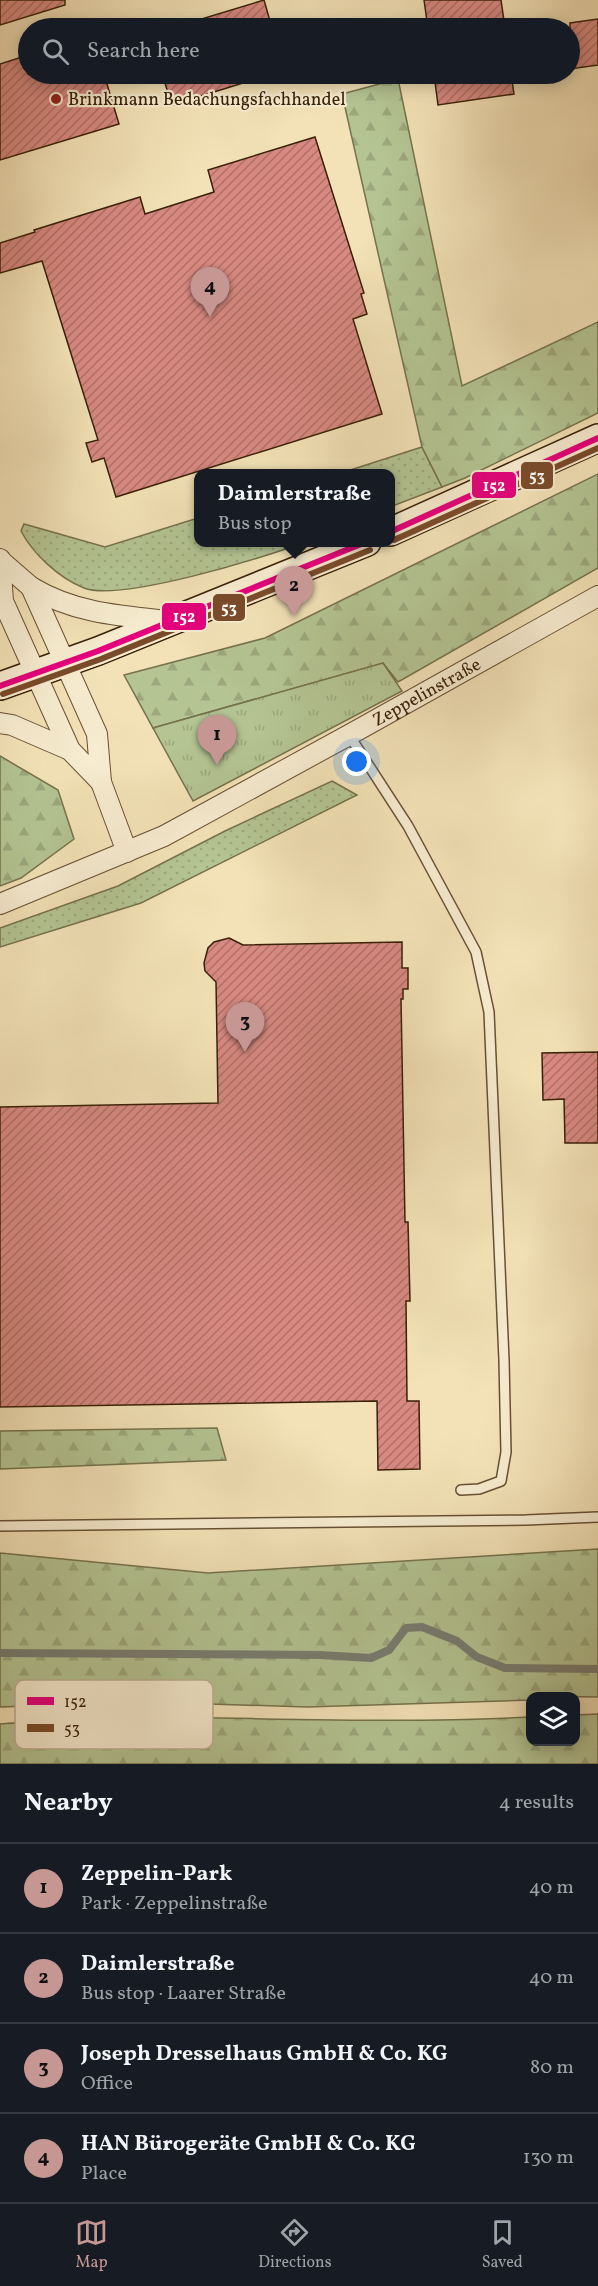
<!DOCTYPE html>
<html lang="en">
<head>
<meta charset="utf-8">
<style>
	body { margin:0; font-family:Vollkorn,serif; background:#20242c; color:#f1f3f6 }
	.controls { position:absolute; right:18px; bottom:18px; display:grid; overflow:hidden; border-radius:12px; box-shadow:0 3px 15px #0003 }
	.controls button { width:54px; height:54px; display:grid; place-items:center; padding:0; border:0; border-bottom:2px solid #363941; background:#171b24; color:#f1f3f6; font:30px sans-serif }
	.you { position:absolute; left:357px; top:762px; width:21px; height:21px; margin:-15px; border:4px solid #fff; border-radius:50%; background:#1a73e8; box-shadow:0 0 0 9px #1a73e833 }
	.badge { display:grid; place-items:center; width:39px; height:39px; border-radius:50%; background:#c59692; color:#111; font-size:20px; font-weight:700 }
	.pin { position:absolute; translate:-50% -50px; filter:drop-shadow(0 2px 3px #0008) }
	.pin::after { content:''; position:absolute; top:32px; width:21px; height:18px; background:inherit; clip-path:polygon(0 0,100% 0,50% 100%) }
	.popup { position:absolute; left:194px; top:469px; width:201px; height:78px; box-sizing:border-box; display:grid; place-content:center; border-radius:12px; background:#171b24; filter:drop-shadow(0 2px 4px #0005); font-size:20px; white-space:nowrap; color:#9ea1a6 }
	.popup b { font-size:22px; color:#f1f3f6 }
	.popup::after { content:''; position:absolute; left:50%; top:100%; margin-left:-12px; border:12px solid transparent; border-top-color:#171b24 }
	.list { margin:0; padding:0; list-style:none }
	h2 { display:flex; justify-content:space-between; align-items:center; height:78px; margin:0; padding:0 24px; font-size:26px }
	h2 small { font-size:20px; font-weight:400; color:#9ea1a6 }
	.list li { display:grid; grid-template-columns:39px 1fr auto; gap:18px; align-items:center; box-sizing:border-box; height:90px; padding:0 24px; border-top:2px solid #363941 }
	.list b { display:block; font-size:22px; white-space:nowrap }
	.list p { margin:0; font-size:20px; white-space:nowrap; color:#9ea1a6 }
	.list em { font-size:20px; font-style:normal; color:#9ea1a6 }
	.icon { flex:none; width:33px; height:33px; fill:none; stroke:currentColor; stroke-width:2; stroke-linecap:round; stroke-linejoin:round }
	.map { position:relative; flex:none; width:598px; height:1764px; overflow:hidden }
	.search { position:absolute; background:#171b24; box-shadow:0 3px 15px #0003; left:18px; right:18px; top:18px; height:66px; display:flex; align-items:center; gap:15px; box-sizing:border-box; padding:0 21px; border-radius:33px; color:#9ea1a6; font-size:22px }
	.sheet { height:438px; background:#171b24 }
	nav { display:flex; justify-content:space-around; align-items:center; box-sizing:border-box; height:84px; border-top:2px solid #363941; background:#171b24; font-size:16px; color:#9ea1a6 }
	nav a { display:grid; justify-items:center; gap:3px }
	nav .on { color:#c59692 }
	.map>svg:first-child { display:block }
</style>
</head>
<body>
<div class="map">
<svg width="598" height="1764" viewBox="0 0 598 1764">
	<defs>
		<pattern id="grass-dots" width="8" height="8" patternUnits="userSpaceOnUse" patternTransform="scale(1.5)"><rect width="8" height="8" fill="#b4c493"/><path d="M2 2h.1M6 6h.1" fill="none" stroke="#9ca87d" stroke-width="1.8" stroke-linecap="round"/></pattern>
		<pattern id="forest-firs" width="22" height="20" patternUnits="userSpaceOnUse" patternTransform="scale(1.5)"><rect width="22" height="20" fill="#b4c493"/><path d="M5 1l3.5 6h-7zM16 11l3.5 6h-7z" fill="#9ca87d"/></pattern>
		<pattern id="park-tufts" width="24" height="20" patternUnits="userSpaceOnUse" patternTransform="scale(1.5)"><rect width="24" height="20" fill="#b4c493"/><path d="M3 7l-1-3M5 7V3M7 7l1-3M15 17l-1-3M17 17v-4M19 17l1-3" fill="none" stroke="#9ca87d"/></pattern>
		<pattern id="building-hatch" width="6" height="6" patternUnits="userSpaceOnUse" patternTransform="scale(1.5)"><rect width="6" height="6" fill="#d88981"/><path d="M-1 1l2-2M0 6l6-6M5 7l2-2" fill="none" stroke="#b07068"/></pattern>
	</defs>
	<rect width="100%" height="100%" fill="#f3e2b7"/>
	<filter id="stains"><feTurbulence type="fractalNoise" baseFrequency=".00333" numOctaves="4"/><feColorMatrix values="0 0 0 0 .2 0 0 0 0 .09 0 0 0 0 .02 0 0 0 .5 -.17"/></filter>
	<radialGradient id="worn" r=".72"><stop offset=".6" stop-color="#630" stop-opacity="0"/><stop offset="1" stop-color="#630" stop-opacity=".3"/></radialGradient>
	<!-- grass -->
	<path fill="url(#grass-dots)" stroke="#76724d" stroke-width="1.5" d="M422,447l20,40 -52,20v-33h-52z
		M198,518v24l104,1c-38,15 -183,59 -218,45 -25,-10 -51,-34 -63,-57l3,-7 81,23z
		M332,781l25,14 -216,108 -141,44v-19l118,-42 107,-55z"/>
	<!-- forest -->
	<path fill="url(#forest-firs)" stroke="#76724d" stroke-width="1.5" d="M398,79l64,307 136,-64v91l-133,65 -23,9 -20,-40 -80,-353z
		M598,474v94l-200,114 -15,-19 -230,65 -29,-53 141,-37z
		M0,756l58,34 16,49 -53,39 -21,8z
		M217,1428l9,32 -226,9v-38z
		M598,1549v148l-68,-1v4l-223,7 -162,-5 -145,5v-154l208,20z
		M598,1714v50h-598v-40c49,-3 98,-7 146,-7 128,1 256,7 384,0v25h46v-27z"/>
	<!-- park -->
	<path fill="url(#park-tufts)" stroke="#76724d" stroke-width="1.5" d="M383,663l19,28 -209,110 -40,-73z"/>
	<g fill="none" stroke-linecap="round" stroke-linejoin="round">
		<!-- stream -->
		<path stroke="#777d72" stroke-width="8" d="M0,1653l320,2 51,3 18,-8 17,-22 16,-1 35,14 20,16 28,11 93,1"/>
	</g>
	<!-- building -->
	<path fill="url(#building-hatch)" stroke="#392007" stroke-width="1.5" d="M0,0h65v5l-65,20z
		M264,0l8,28h-86l-1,-4z
		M424,0h77l4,28h-77z
		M598,19v46l-28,4v-46z
		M28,55v19h76l15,50 -119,36v-96z
		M162,74h96l1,4 -87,27z
		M434,74h77l3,20 -76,11z
		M315,137l49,156 -3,1 6,20 -14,5 29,95 -266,83 -12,-39 -12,4 -6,-19 12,-3 -56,-179 -42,12v-30l35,-11 -1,-2 106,-33 5,17 69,-22 -6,-22z
		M229,938l14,7 159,-3v26h6v21h-5v10h-2l4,223h3l2,79h-4l1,100h12l1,68 -42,1 -1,-69 -377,6v-300l218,-4 -2,-121 -11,-11 -1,-8 4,-15 6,-6z
		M598,1052v91h-33l-1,-44 -21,1 -1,-47z"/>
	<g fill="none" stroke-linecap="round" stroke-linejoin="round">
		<!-- lane casing -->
		<g stroke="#685033" stroke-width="12">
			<path id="lane" d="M349,735l59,91 68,126 13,60 15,348 2,92 -5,29 -22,8 -18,1
				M0,1526l526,-6 72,-3"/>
		</g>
		<!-- street casing -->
		<g stroke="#685033" stroke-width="22">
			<g id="street">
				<path d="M0,559l3,42 67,149 31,32"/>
				<path d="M1,561l30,26 66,147 4,48 26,70"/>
				<path d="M31,587c43,26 89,29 137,34"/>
				<path d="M0,723l12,2 58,25"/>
				<path id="s1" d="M0,904l164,-68 185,-101 249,-139"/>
			</g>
		</g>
		<!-- secondary casing -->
		<g stroke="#392007" stroke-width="30">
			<path id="secondary" d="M390,532l208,-94
				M0,686l98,-35 269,-109"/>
		</g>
		<!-- lane -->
		<use href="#lane" stroke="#f7ecd0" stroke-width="9"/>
		<!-- street -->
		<use href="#street" stroke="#f7ecd0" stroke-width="20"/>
		<!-- secondary -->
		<use href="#secondary" stroke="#f7ecd0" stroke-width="27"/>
		<!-- bus-1 casing -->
		<g stroke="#f7ecd0" stroke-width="10">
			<path id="bus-1" d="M390,532l208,-94
				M0,686l98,-35 268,-109"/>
		</g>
		<!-- bus-2 casing -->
		<g stroke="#f7ecd0" stroke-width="10">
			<path id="bus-2" d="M394,540l204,-92
				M3,694l98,-35 269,-109"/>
		</g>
		<!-- bus-1 -->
		<use href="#bus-1" stroke="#e5007d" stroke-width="6"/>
		<!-- bus-2 -->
		<use href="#bus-2" stroke="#7a4b2a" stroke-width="6"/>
	</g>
	<!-- markers -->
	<circle fill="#8f2418" stroke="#f7ecd0" stroke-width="2" cx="56" cy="99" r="6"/>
	<g text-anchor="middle" stroke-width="4.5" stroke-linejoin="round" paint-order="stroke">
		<!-- poi labels -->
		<g font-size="18" fill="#392007" stroke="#f7ecd0" text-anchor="start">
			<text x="68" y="105">Brinkmann Bedachungsfachhandel</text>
		</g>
		<!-- street labels -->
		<g font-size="18" fill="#392007" stroke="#f7ecd0">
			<text dy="6" stroke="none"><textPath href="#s1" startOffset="477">Zeppelinstraße</textPath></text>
		</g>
	</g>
	<!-- legend -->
	<rect x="15" y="1680" width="198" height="69" rx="9" fill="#f7ecd0" stroke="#beaf94" stroke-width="1.5"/>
	<rect x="27" y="1697" width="27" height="8" fill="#e5007d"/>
	<rect x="27" y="1724" width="27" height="8" fill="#7a4b2a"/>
	<g font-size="16" fill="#392007">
		<text x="64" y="1707">152</text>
		<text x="64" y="1734">53</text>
	</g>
	<g stroke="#f7ecd0" stroke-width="2">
		<rect x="520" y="461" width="34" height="29" rx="6" fill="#7a4b2a"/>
		<rect x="471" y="471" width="46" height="28" rx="6" fill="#e5007d"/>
		<rect x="212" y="593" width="34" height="29" rx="6" fill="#7a4b2a"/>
		<rect x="161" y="602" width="46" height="29" rx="6" fill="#e5007d"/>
	</g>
	<g font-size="16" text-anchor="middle" font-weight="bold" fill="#fff">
		<text x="537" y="481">53</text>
		<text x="494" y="491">152</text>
		<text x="229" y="613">53</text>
		<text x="184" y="622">152</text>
	</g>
	<rect width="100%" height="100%" filter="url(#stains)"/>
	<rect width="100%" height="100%" fill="url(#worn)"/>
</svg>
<div class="controls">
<button><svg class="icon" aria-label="layers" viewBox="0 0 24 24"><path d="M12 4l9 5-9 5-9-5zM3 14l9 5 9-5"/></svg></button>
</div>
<div class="you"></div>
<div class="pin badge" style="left:217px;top:765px">1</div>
<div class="pin badge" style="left:294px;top:616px">2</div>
<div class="popup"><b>Daimlerstraße</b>Bus stop</div>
<div class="pin badge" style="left:245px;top:1052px">3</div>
<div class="pin badge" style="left:210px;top:317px">4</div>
<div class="search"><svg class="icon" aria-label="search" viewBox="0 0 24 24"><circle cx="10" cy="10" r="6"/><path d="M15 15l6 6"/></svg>Search here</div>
</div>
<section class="sheet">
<h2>Nearby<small>4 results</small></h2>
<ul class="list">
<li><span class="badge">1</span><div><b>Zeppelin-Park</b><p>Park · Zeppelinstraße</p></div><em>40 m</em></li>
<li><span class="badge">2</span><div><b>Daimlerstraße</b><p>Bus stop · Laarer Straße</p></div><em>40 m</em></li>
<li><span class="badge">3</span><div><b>Joseph Dresselhaus GmbH &amp; Co. KG</b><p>Office</p></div><em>80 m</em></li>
<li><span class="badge">4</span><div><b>HAN Bürogeräte GmbH &amp; Co. KG</b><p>Place</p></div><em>130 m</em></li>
</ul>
</section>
<nav>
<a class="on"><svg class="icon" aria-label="map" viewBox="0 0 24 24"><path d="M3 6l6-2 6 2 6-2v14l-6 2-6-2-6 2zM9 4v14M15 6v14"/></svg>Map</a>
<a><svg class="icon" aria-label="directions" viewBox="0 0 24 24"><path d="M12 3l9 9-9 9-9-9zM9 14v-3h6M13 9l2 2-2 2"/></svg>Directions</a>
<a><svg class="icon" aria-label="saved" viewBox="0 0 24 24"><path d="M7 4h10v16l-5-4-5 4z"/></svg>Saved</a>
</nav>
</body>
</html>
